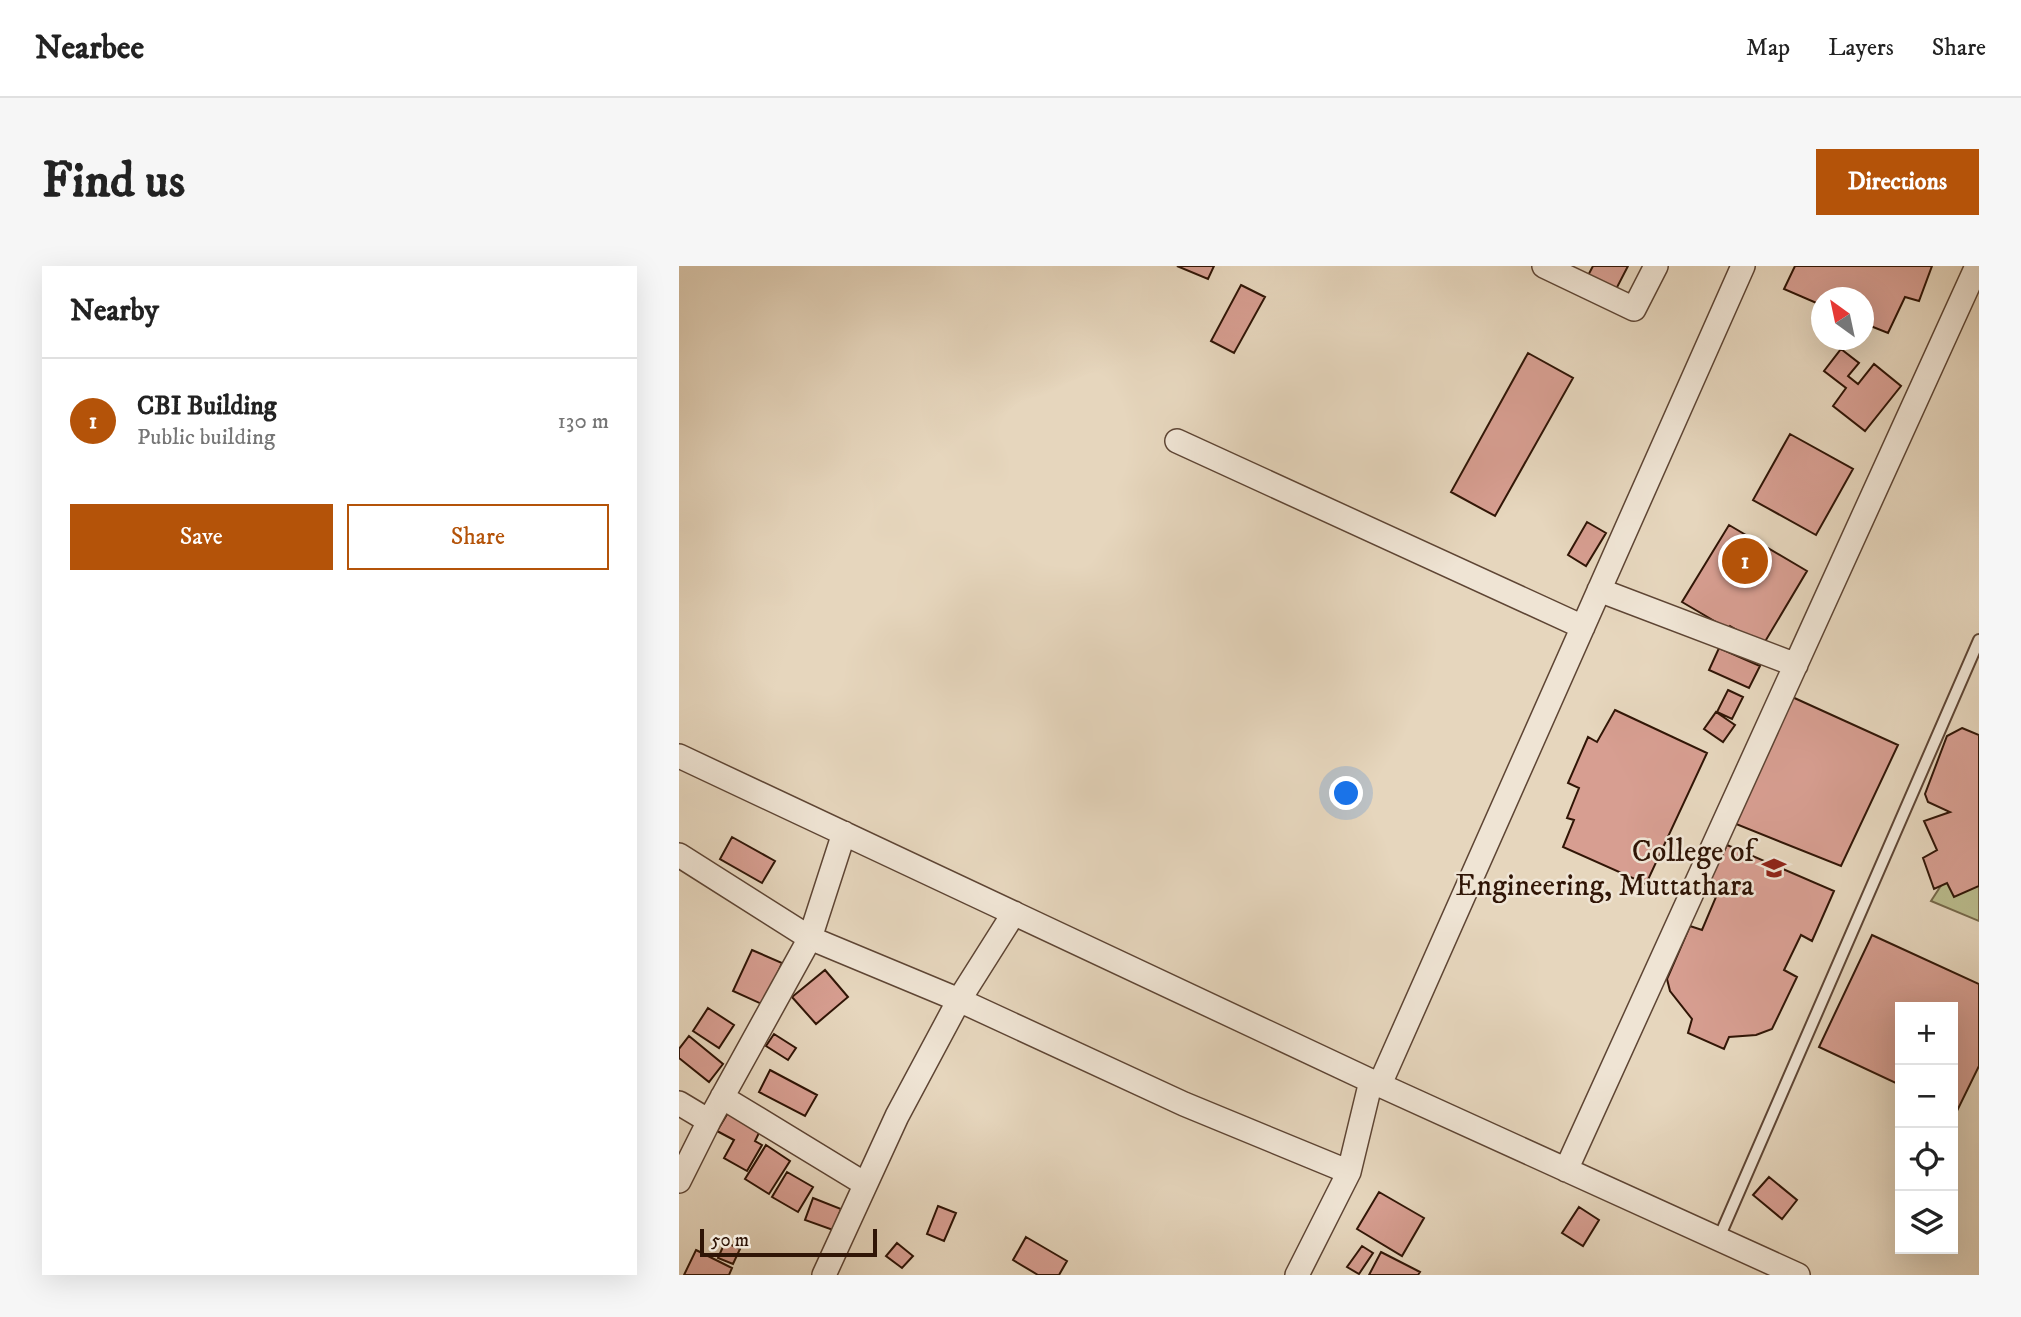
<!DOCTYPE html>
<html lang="en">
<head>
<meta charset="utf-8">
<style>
	body { margin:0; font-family:"IM FELL DW Pica",serif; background:#f6f6f6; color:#222 }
	.controls { position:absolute; right:21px; bottom:21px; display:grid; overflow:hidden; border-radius:0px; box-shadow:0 7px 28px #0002 }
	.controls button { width:63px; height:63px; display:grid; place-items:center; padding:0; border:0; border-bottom:2px solid #e0e0e0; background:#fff; color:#222; font:35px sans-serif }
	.compass { position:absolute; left:1132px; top:21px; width:63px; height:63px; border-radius:50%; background:#fff; box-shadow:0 7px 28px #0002; rotate:327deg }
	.scale { position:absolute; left:21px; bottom:18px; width:177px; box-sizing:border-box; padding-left:7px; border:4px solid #301506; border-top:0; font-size:19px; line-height:24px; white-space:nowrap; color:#301506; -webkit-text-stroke:5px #efe4d4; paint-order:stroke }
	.you { position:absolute; left:668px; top:528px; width:24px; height:24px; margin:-18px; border:5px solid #fff; border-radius:50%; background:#1a73e8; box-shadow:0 0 0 10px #1a73e833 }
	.badge { display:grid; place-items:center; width:46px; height:46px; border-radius:50%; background:#b45309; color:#fff; font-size:23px; font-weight:700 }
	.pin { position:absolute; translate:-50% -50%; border:4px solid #fff; box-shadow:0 2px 7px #0006 }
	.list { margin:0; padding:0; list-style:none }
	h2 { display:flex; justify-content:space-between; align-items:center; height:91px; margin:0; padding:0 28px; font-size:30px }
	h2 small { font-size:23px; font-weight:400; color:#767676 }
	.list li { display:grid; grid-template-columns:46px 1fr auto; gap:21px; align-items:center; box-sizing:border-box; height:126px; padding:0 28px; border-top:2px solid #e0e0e0 }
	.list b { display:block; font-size:26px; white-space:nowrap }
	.list p { margin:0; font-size:23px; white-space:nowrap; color:#767676 }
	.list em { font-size:23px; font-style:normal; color:#767676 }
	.actions { display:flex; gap:14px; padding:21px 28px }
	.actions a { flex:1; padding:16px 0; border:2px solid #b45309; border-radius:0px; text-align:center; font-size:24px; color:#b45309 }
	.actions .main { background:#b45309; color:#fff }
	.icon { flex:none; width:38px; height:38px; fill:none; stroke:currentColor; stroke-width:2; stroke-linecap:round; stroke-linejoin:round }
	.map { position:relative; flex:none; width:1300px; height:1009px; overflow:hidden; border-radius:0px }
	header { display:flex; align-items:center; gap:42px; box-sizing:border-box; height:98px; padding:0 35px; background:#fff; border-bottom:2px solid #e0e0e0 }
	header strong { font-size:33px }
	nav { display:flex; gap:38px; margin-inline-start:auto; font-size:24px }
	.intro { display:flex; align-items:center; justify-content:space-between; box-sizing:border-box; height:168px; padding:0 42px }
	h1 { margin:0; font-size:49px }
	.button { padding:18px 32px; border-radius:0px; background:#b45309; color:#fff; font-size:24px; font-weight:700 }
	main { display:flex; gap:42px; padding:0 42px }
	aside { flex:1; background:#fff; border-radius:0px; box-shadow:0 7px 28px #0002 }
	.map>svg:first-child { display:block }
</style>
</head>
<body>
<header>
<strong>Nearbee</strong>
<nav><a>Map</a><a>Layers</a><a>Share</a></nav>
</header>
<div class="intro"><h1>Find us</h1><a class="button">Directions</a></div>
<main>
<aside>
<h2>Nearby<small></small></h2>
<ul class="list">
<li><span class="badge">1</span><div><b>CBI Building</b><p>Public building</p></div><em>130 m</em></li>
</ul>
<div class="actions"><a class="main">Save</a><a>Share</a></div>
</aside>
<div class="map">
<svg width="1300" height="1009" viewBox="0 0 1300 1009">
	<rect width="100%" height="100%" fill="#e6d6bd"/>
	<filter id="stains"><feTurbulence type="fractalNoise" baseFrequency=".00286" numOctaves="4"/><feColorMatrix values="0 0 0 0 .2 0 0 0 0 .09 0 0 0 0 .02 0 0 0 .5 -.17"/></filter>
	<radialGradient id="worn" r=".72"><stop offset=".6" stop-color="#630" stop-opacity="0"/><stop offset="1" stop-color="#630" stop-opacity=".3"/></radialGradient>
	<!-- green -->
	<path fill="#babc8d" stroke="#75684a" stroke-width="2" d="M1300,610v45l-48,-20 13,-20z"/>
	<!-- building -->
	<path fill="#d79e91" stroke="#301506" stroke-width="2" d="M498,0h37l-6,13z
		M914,0h35l-16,31 -28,-14z
		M1116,0h137l-13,35 -14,-4 -17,36 -25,-10v-25h-42v7l-37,-16z
		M562,19l24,12 -31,56 -23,-12z
		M1162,83l18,14 -11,13 10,8 16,-20 27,22 -36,45 -32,-25 13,-18 -22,-17z
		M849,87l45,25 -78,138 -44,-24z
		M1111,168l63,35 -37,66 -63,-35z
		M908,256l19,11 -20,33 -18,-11z
		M1050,259l78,46 -44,74 -33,-19 -2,3 -46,-27z
		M1040,382l41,18 -11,22 -40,-18z
		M1049,424l15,7 -11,22 -15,-7z
		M1111,430l108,49 -57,121 -105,-42z
		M1111,430l108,49 -57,121 -105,-42z
		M936,444l92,43 -61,131 -83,-37 11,-27 -7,-2 12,-30 -11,-5 20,-46 9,5z
		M1037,446l19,13 -12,17 -19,-13z
		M1283,462l17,7v151l-25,11 -7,-14 -13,6 -11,-31 14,-8 -13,-29 26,-9 -22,-10 -3,-8 22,-58z
		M53,571l43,24 -13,22 -42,-24z
		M1048,579l107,46 -22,50 -11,-6 -17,35 13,7 -25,52 -16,6 -27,2 -5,12 -36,-16 4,-14 -22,-28 -3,-12 23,-53 12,4 14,-33 -13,-4z
		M1193,669l107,49v82l-22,45 -4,-2v-102h-53v78l-81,-38z
		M73,684l30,13 -18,42 -31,-14z
		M146,704l23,27 -32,27 -24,-27z
		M29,742l26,17 -15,23 -26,-17z
		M95,768l22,14 -8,12 -22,-14z
		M10,770l34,28 -14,18 -30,-24v-9z
		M91,804l47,25 -12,21 -46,-24z
		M50,845l32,18 -6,12 7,4 -15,26 -23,-13 10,-18 -17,-9z
		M87,879l24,16 -21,33 -24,-15z
		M108,906l26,15 -15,25 -26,-15z
		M1090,911l28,23 -15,19 -29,-24z
		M700,926l45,26 -22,38 -45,-27z
		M134,932l28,11 -8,21 -28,-10z
		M259,940l18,7 -12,28 -17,-7z
		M900,941l20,13 -16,26 -21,-13z
		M347,971l41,24 -8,14h-21l-25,-15z
		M46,976l15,7 -7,15 -15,-6z
		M218,977l16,13 -11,12 -16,-12z
		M683,980l11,7 -14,21 -12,-7z
		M17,984l36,18 -3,7h-45z
		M702,986l39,20 -2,3h-49z"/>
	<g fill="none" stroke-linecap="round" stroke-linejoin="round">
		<!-- lane casing -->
		<g stroke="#5e4534" stroke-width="14">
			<path id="lane" d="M1039,974l261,-600"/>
		</g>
		<!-- street casing -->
		<g stroke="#5e4534" stroke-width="26">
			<path id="street" d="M865,0l90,43 22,-43
				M498,175l406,186
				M920,324l197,75
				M0,490l692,325 427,194
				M0,589l131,83 149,62 225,104 165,68
				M701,818l363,-818
				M43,831l143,87
				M0,837l30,18
				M887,904l411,-904
				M0,915l30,-60 101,-183 34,-105
				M145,1009l73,-159 62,-116 55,-87
				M618,1009l52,-103 22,-91"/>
		</g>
		<!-- lane -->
		<use href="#lane" stroke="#efe4d4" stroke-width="10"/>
		<!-- street -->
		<use href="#street" stroke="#efe4d4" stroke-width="23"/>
	</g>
	<!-- icons -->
	<defs>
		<g id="university-bare" transform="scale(1.89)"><path d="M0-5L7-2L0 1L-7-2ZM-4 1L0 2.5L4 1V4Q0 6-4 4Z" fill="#8f2418" stroke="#efe4d4" stroke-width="2.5" paint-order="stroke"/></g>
	</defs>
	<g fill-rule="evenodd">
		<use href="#university-bare" x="1095" y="602"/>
	</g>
	<g text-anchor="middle" stroke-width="5" stroke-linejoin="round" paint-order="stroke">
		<!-- poi labels -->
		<g font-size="30" fill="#301506" stroke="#efe4d4" text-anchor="end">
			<text x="1075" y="595">College of<tspan x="1075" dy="34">Engineering, Muttathara</tspan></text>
		</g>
	</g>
	<rect width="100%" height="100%" filter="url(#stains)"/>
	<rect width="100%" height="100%" fill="url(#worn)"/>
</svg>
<div class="controls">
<button>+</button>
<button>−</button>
<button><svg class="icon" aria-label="locate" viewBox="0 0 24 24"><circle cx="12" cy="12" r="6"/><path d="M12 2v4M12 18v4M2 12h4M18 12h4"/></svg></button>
<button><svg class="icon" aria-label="layers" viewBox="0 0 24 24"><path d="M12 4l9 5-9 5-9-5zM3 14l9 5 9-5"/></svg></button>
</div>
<svg class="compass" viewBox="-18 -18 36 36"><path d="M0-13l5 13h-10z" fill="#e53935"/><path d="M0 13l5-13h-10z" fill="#767676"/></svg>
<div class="scale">50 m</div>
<div class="you"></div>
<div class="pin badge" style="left:1066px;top:295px">1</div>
</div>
</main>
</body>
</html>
